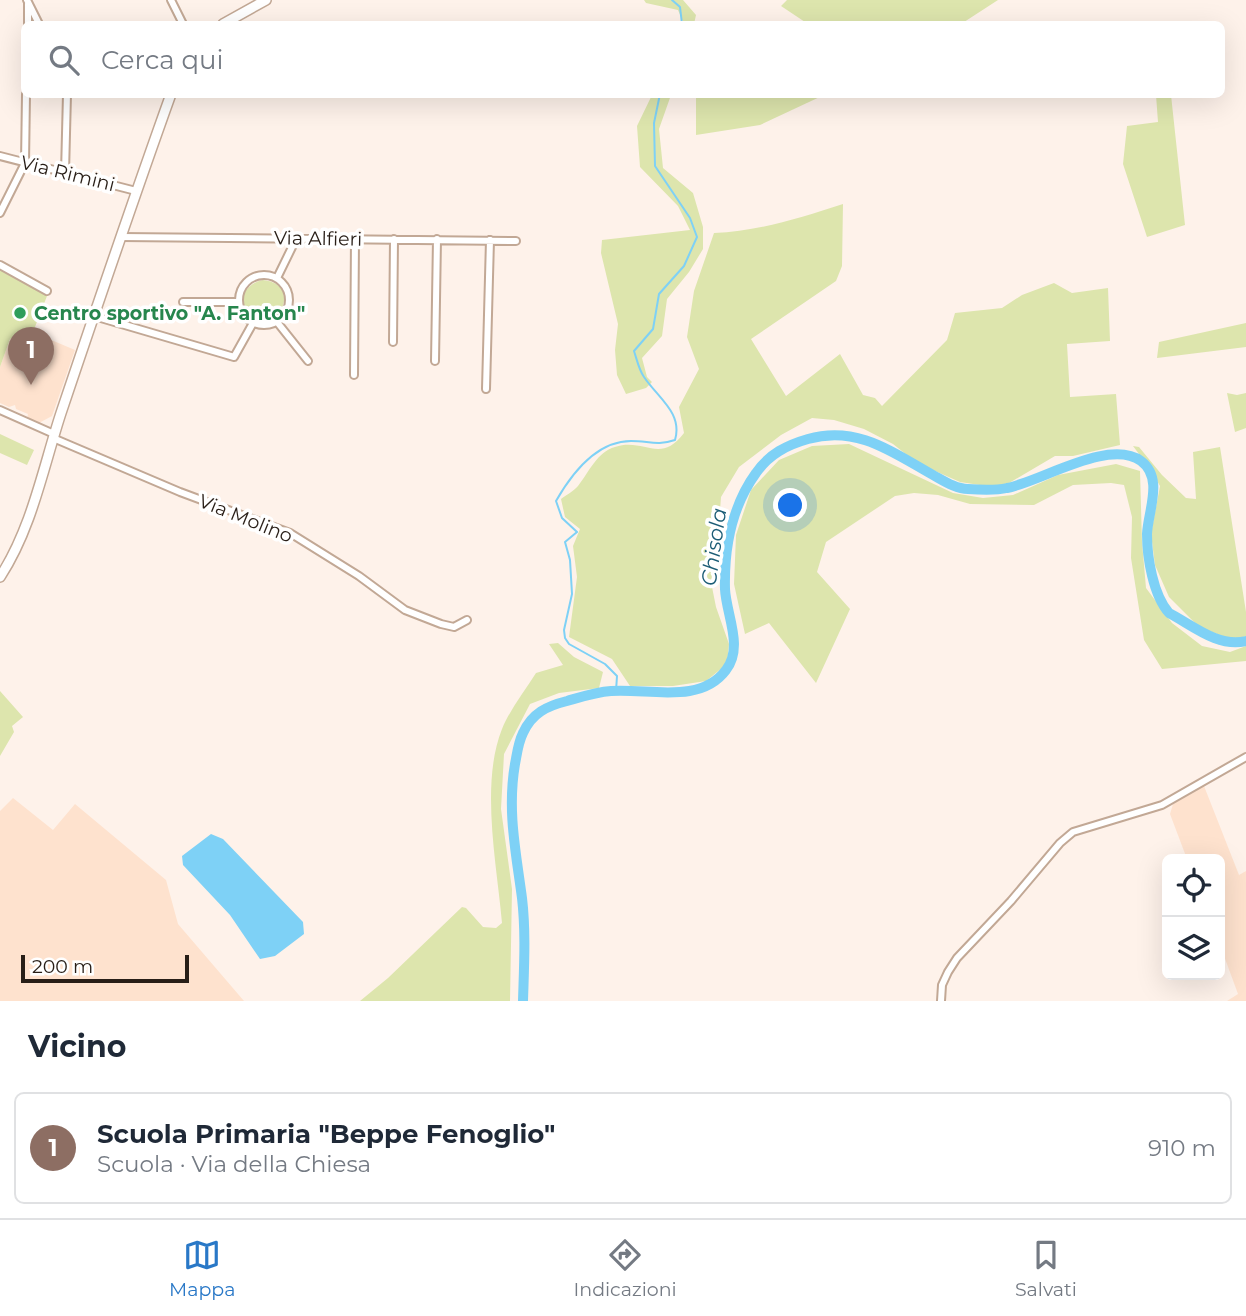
<!DOCTYPE html>
<html lang="it">
<head>
<meta charset="utf-8">
<style>
	body { margin:0; font-family:Montserrat,sans-serif; background:#f6f6f7; color:#1f2937 }
	.controls { position:absolute; right:21px; bottom:21px; display:grid; overflow:hidden; border-radius:10px; box-shadow:0 7px 28px #0002 }
	.controls button { width:63px; height:63px; display:grid; place-items:center; padding:0; border:0; border-bottom:2px solid #e0e1e3; background:#fff; color:#1f2937; font:35px sans-serif }
	.scale { position:absolute; left:21px; bottom:18px; width:168px; box-sizing:border-box; padding-left:7px; border:4px solid #281e17; border-top:0; font-size:19px; line-height:24px; white-space:nowrap; color:#281e17; -webkit-text-stroke:5px #fff; paint-order:stroke }
	.you { position:absolute; left:791px; top:506px; width:24px; height:24px; margin:-18px; border:5px solid #fff; border-radius:50%; background:#1a73e8; box-shadow:0 0 0 10px #1a73e833 }
	.badge { display:grid; place-items:center; width:46px; height:46px; border-radius:50%; background:#2978c7; color:#fff; font-size:23px; font-weight:700 }
	.pin { position:absolute; translate:-50% -58px; filter:drop-shadow(0 2px 4px #0008) }
	.pin::after { content:''; position:absolute; top:37px; width:24px; height:21px; background:inherit; clip-path:polygon(0 0,100% 0,50% 100%) }
	.list { margin:0; padding:0; list-style:none }
	h2 { display:flex; justify-content:space-between; align-items:center; height:91px; margin:0; padding:0 28px; font-size:30px }
	h2 small { font-size:23px; font-weight:400; color:#747a83 }
	.list li { display:grid; grid-template-columns:46px 1fr auto; gap:21px; align-items:center; box-sizing:border-box; height:112px; margin:0 14px 14px; padding:0 14px; border:2px solid #e0e1e3; border-radius:10px }
	.list b { display:block; font-size:26px; white-space:nowrap }
	.list p { margin:0; font-size:23px; white-space:nowrap; color:#747a83 }
	.list em { font-size:23px; font-style:normal; color:#747a83 }
	.icon { flex:none; width:38px; height:38px; fill:none; stroke:currentColor; stroke-width:2; stroke-linecap:round; stroke-linejoin:round }
	.map { position:relative; flex:none; width:1246px; height:1001px; overflow:hidden }
	.search { position:absolute; background:#fff; box-shadow:0 7px 28px #0002; left:21px; right:21px; top:21px; height:77px; display:flex; align-items:center; gap:18px; box-sizing:border-box; padding:0 24px; border-radius:10px; color:#747a83; font-size:26px }
	.sheet { height:217px; background:#fff }
	nav { display:flex; justify-content:space-around; align-items:center; box-sizing:border-box; height:98px; border-top:2px solid #e0e1e3; background:#fff; font-size:19px; color:#747a83 }
	nav a { display:grid; justify-items:center; gap:4px }
	nav .on { color:#2978c7 }
	.map>svg:first-child { display:block }
</style>
</head>
<body>
<div class="map">
<svg width="1246" height="1001" viewBox="0 0 1246 1001">
	<rect width="100%" height="100%" fill="#fef2ea"/>
	<!-- built -->
	<path fill="#fee2ce" d="M30,331l45,19 -23,66 -13,7 -12,-4 1,-5 -12,-5 -1,-4 -6,2 -9,-4v-36l10,-28z
		M1204,786l35,89 7,-4v130h-19l11,-7 -18,-49v-86h-33l-17,-45 3,-10z
		M13,798l40,32 22,-26 91,76 12,44 66,77h-244v-190z"/>
	<!-- green -->
	<path fill="#dde5ad" d="M644,0h39l13,15 -2,9h-10l-6,-14 -32,-7z
		M787,0h211l-37,24h-153l-27,-18z
		M652,95h19l-12,34 4,39 30,25 10,34v22l-14,23 -22,27 -5,37 -20,22 5,19 5,5 -6,6 -20,6 -9,-19 -2,-25 3,-26 -17,-71 1,-13 88,-10 -12,-24 -38,-39 -3,-41z
		M696,95v-1l128,1 -64,30 -64,10z
		M1156,95h15l14,130 -38,12 -24,-73 4,-38 31,-4z
		M843,204l-1,62 -6,15 -85,58 35,57 54,-42 23,41 12,3 7,8 65,-66 8,-27 47,-5 20,-13 32,-12 18,10 36,-5 2,53 -43,3 3,53 46,-3 4,51 -47,11h-18l-46,27 -16,4 -33,-5 -43,-19 -24,-19 -29,-15 -30,-9 -22,-2 -31,17 -42,32 -18,30 -3,41 -7,44 5,25 13,37 -2,20 -21,17 -33,5h-43l-18,-27 -43,-22 8,-60 -4,-31 7,-17 -15,-12 -4,-18c5,-4 13,-8 17,-13 11,-14 19,-34 37,-39 29,-10 45,18 69,-14l-5,-26 20,-38 -12,-32 7,-46 20,-58c45,-2 86,-15 129,-29z
		M0,270l47,26 -14,36 -3,-1 -20,8 -10,28z
		M263,280c45,5 8,64 -16,33 -11,-14 0,-30 16,-33z
		M1246,323v24l-89,11 2,-16z
		M1227,393l10,2 9,-2v35l-11,4z
		M0,434l34,16 -7,15 -27,-12z
		M849,444l104,49 30,5 30,-3 45,-20 58,-11 24,7 2,71 4,46 26,35 30,23 28,6 16,-6v15l-84,8 -18,-29 -13,-82 1,-41 -8,-32 -13,-2 -38,2 -39,20 -64,-1 -32,-9 -24,-2 -19,3 -69,46 -9,30 33,37 -34,74 -47,-60 -24,11 -11,-50 2,-49 15,-45 28,-30 33,-14z
		M1133,446l6,1 23,28 24,23 10,1 -3,-47 27,-5 26,165v24l-13,4 -34,-13 -30,-30 -14,-32 -4,-31 9,-48 -9,-16z
		M558,643l16,14 29,15 -4,16 -40,5 -29,11 -26,50 -3,55 11,80 -2,112h-150l28,-23 74,-71 4,1 17,19 13,1 6,-5c-5,-58 -22,-139 0,-194 8,-20 23,-38 34,-56l27,-8 -14,-21z
		M0,691l23,26 -11,9 2,6 -14,24z"/>
	<!-- water -->
	<path fill="#7ed1f6" d="M211,834l12,5 80,83 1,12 -29,22 -15,3 -30,-44 -47,-50 -1,-9z"/>
	<g fill="none" stroke-linecap="round" stroke-linejoin="round">
		<!-- stream -->
		<path stroke="#7ed1f6" stroke-width="2" d="M672,0l8,7 2,17
			M616,691l1,-15 -12,-12 -36,-20 -4,-6 -1,-8 8,-36 -2,-34 -5,-18 12,-10 -15,-14 -6,-17c16,-28 41,-60 75,-60 18,0 26,5 44,-1 8,-27 -17,-42 -31,-63 -5,-7 -7,-17 -10,-26l19,-22 6,-35 25,-28 13,-29 -7,-19 -35,-52 -1,-43 6,-29"/>
		<!-- river -->
		<path stroke="#7ed1f6" stroke-width="10" d="M523,1001c1,-34 3,-69 -1,-103 -6,-46 -15,-87 -7,-134 2,-10 3,-21 8,-31 9,-20 24,-27 44,-32 14,-4 29,-9 44,-10 37,-3 89,14 115,-21 18,-23 0,-56 -1,-81 -1,-40 7,-83 31,-116 13,-19 31,-28 52,-34 49,-14 84,13 125,36 11,6 23,14 35,14 13,1 26,2 39,-1 35,-7 102,-50 134,-27 23,17 7,50 6,73 0,23 6,61 22,79 23,12 49,35 77,28"/>
		<!-- street casing -->
		<g stroke="#c2a895" stroke-width="10">
			<path id="street" d="M27,0l12,24
				M171,0l12,24
				M28,24v-20
				M0,156l136,35
				M65,173l2,-79
				M0,213l25,-50 1,-69
				M121,237l395,4
				M0,265l47,26
				M239 300a25 25 0 1 1 50 0a25 25 0 1 1-50 0Z
				M277,278l20,-41
				M183,302h56
				M94,316l140,41 19,-34
				M277,322l31,39
				M393,342l1,-103
				M435,361l2,-122
				M354,375l1,-137
				M486,389l4,-149
				M0,410l54,24
				M53,438l127,54 110,41 69,43 46,34 36,14 13,3 13,-7
				M941,1001l1,-16 6,-13 9,-14 54,-57 49,-58 13,-11 89,-27 84,-48"/>
		</g>
		<!-- secondary casing -->
		<g stroke="#c2a895" stroke-width="12">
			<path id="secondary" d="M223,24l43,-24
				M0,577c32,-49 43,-109 61,-164 36,-107 72,-213 110,-319"/>
		</g>
		<!-- street -->
		<use href="#street" stroke="#fff" stroke-width="6"/>
		<!-- secondary -->
		<use href="#secondary" stroke="#fff" stroke-width="9"/>
	</g>
	<!-- markers -->
	<circle fill="#2e9e5b" stroke="#fff" stroke-width="2.5" cx="20" cy="313" r="7"/>
	<g text-anchor="middle" stroke-width="7" stroke-linejoin="round" paint-order="stroke">
		<!-- street labels -->
		<g font-size="19" fill="#281e17" stroke="#fff">
			<text transform="translate(68 173) rotate(14)" y="7">Via Rimini</text>
			<text transform="translate(318 238) rotate(1)" y="7">Via Alfieri</text>
			<text transform="translate(246 518) rotate(22)" y="7">Via Molino</text>
		</g>
		<!-- leisure labels -->
		<g font-size="19" font-weight="bold" fill="#27864d" stroke="#fff" text-anchor="start">
			<text x="34" y="320">Centro sportivo "A. Fanton"</text>
		</g>
		<!-- water labels -->
		<g font-size="21" font-style="italic" fill="#1c5d76" stroke="#fff">
			<text transform="translate(714 547) rotate(-82)" y="7">Chisola</text>
		</g>
	</g>
</svg>
<div class="controls">
<button><svg class="icon" aria-label="locate" viewBox="0 0 24 24"><circle cx="12" cy="12" r="6"/><path d="M12 2v4M12 18v4M2 12h4M18 12h4"/></svg></button>
<button><svg class="icon" aria-label="layers" viewBox="0 0 24 24"><path d="M12 4l9 5-9 5-9-5zM3 14l9 5 9-5"/></svg></button>
</div>
<div class="scale">200 m</div>
<div class="you"></div>
<div class="pin badge" style="left:31px;top:385px;background:#8d6e63">1</div>
<div class="search"><svg class="icon" aria-label="search" viewBox="0 0 24 24"><circle cx="10" cy="10" r="6"/><path d="M15 15l6 6"/></svg>Cerca qui</div>
</div>
<section class="sheet">
<h2>Vicino<small></small></h2>
<ul class="list">
<li><span class="badge" style="background:#8d6e63">1</span><div><b>Scuola Primaria &quot;Beppe Fenoglio&quot;</b><p>Scuola · Via della Chiesa</p></div><em>910 m</em></li>
</ul>
</section>
<nav>
<a class="on"><svg class="icon" aria-label="map" viewBox="0 0 24 24"><path d="M3 6l6-2 6 2 6-2v14l-6 2-6-2-6 2zM9 4v14M15 6v14"/></svg>Mappa</a>
<a><svg class="icon" aria-label="directions" viewBox="0 0 24 24"><path d="M12 3l9 9-9 9-9-9zM9 14v-3h6M13 9l2 2-2 2"/></svg>Indicazioni</a>
<a><svg class="icon" aria-label="saved" viewBox="0 0 24 24"><path d="M7 4h10v16l-5-4-5 4z"/></svg>Salvati</a>
</nav>
</body>
</html>
